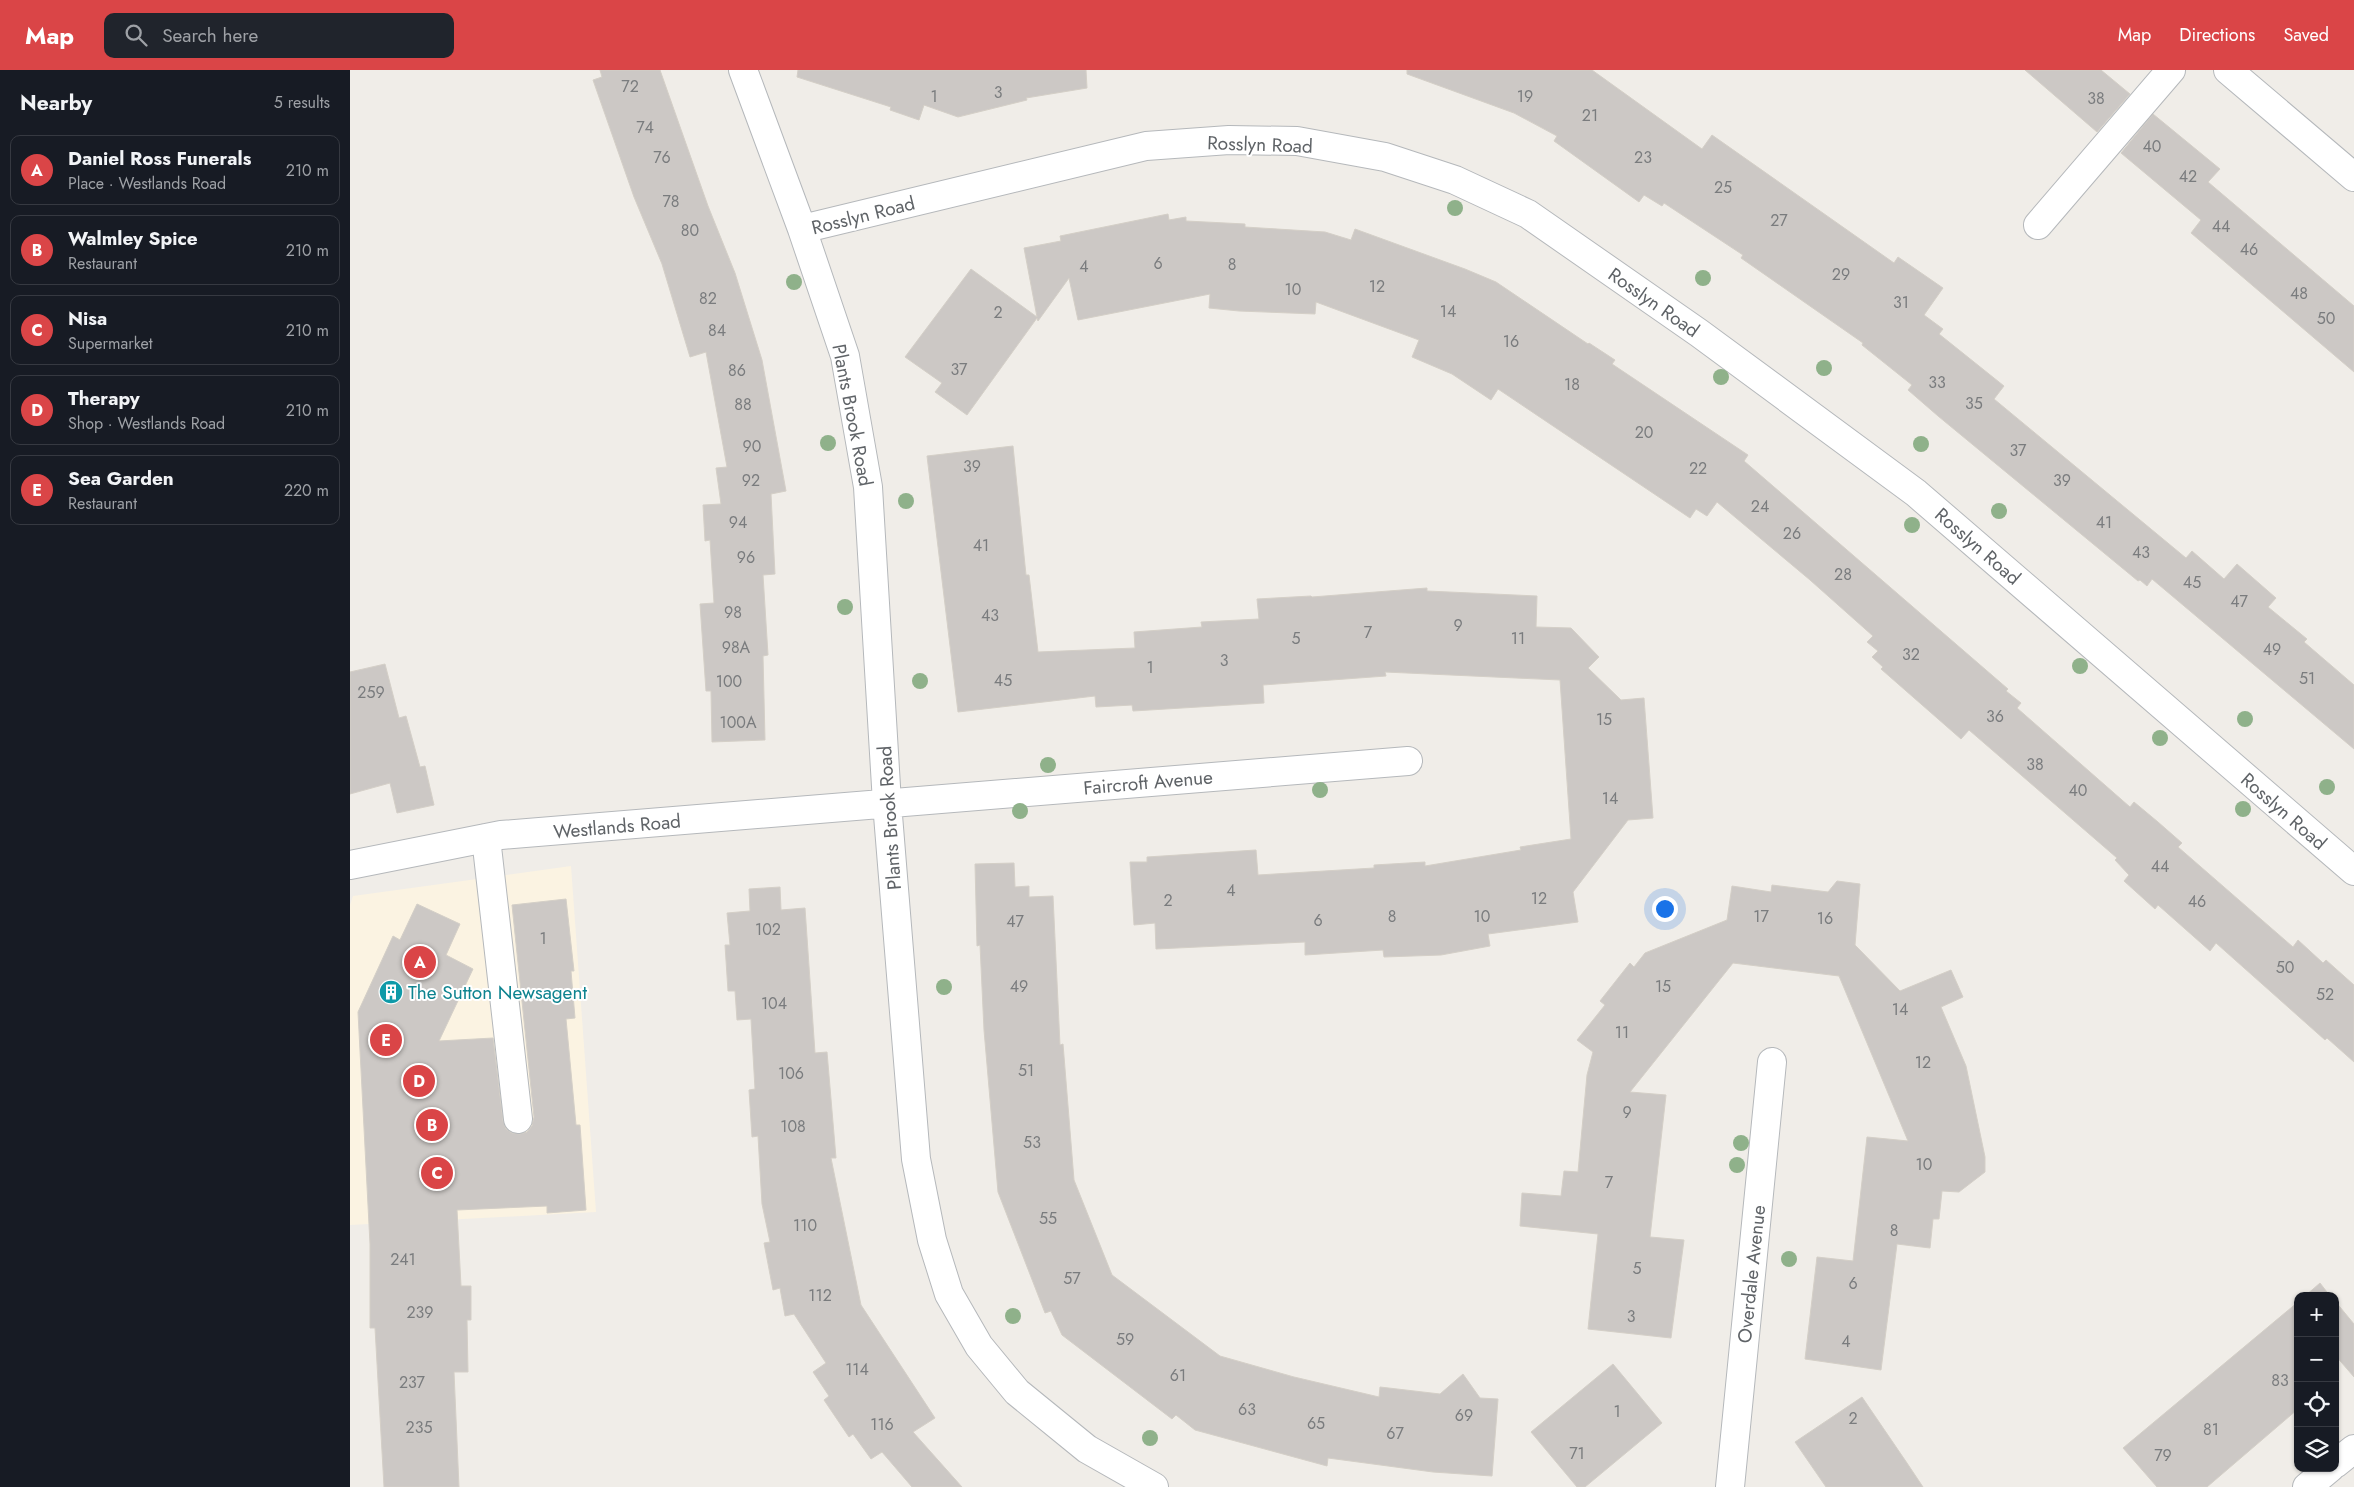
<!DOCTYPE html>
<html lang="en">
<head>
<meta charset="utf-8">
<style>
	body { margin:0; font-family:Jost,sans-serif; background:#20242c; color:#f1f3f6 }
	.controls { position:absolute; right:15px; bottom:15px; display:grid; overflow:hidden; border-radius:10px; box-shadow:0 1px 4px #0004 }
	.controls button { width:45px; height:45px; display:grid; place-items:center; padding:0; border:0; border-bottom:1px solid #363941; background:#171b24; color:#f1f3f6; font:25px sans-serif }
	.you { position:absolute; left:1314px; top:838px; width:18px; height:18px; margin:-12px; border:4px solid #fff; border-radius:50%; background:#1a73e8; box-shadow:0 0 0 8px #1a73e833 }
	.badge { display:grid; place-items:center; width:32px; height:32px; border-radius:50%; background:#da4547; color:#fff; font-size:16px; font-weight:700 }
	.pin { position:absolute; translate:-50% -50%; border:2px solid #fff; box-shadow:0 1px 5px #0006 }
	.list { margin:0; padding:0; list-style:none }
	h2 { display:flex; justify-content:space-between; align-items:center; height:65px; margin:0; padding:0 20px; font-size:21px }
	h2 small { font-size:16px; font-weight:400; color:#9ea1a6 }
	.list li { display:grid; grid-template-columns:32px 1fr auto; gap:15px; align-items:center; box-sizing:border-box; height:70px; margin:0 10px 10px; padding:0 10px; border:1px solid #363941; border-radius:10px }
	.list b { display:block; font-size:19px; white-space:nowrap }
	.list p { margin:0; font-size:16px; white-space:nowrap; color:#9ea1a6 }
	.list em { font-size:16px; font-style:normal; color:#9ea1a6 }
	.icon { flex:none; width:28px; height:28px; fill:none; stroke:currentColor; stroke-width:2; stroke-linecap:round; stroke-linejoin:round }
	.map { position:relative; flex:none; width:2004px; height:1417px; overflow:hidden }
	header { display:flex; align-items:center; gap:30px; box-sizing:border-box; height:70px; padding:0 25px; background:#da4547; color:#fff }
	header strong { font-size:24px }
	nav { display:flex; gap:28px; margin-inline-start:auto; font-size:18px }
	.search { width:350px; height:45px; background:#20242c; display:flex; align-items:center; gap:12px; box-sizing:border-box; padding:0 18px; border-radius:10px; color:#9ea1a6; font-size:19px }
	main { display:flex }
	aside { flex:1; background:#171b24 }
	.map>svg:first-child { display:block }
</style>
</head>
<body>
<header>
<strong>Map</strong>
<div class="search"><svg class="icon" aria-label="search" viewBox="0 0 24 24"><circle cx="10" cy="10" r="6"/><path d="M15 15l6 6"/></svg>Search here</div>
<nav><a>Map</a><a>Directions</a><a>Saved</a></nav>
</header>
<main>
<aside>
<h2>Nearby<small>5 results</small></h2>
<ul class="list">
<li><span class="badge">A</span><div><b>Daniel Ross Funerals</b><p>Place · Westlands Road</p></div><em>210 m</em></li>
<li><span class="badge">B</span><div><b>Walmley Spice</b><p>Restaurant</p></div><em>210 m</em></li>
<li><span class="badge">C</span><div><b>Nisa</b><p>Supermarket</p></div><em>210 m</em></li>
<li><span class="badge">D</span><div><b>Therapy</b><p>Shop · Westlands Road</p></div><em>210 m</em></li>
<li><span class="badge">E</span><div><b>Sea Garden</b><p>Restaurant</p></div><em>220 m</em></li>
</ul>
</aside>
<div class="map">
<svg width="2004" height="1417" viewBox="0 0 2004 1417">
	<rect width="100%" height="100%" fill="#f0ede8"/>
	<!-- commercial -->
	<path fill="#fbf3e2" d="M221,796l25,346 -246,13v-320l3,-9z"/>
	<!-- building -->
	<path fill="#ccc8c5" stroke="#d4cfc7" d="M250,0h60l48,136 27,67 27,87 24,131 -15,3 4,80 -12,1 5,80 -5,1 2,84 -53,2 -1,-51h-5l-6,-87 14,-1 -4,-63 -5,1 -2,-36 18,-1 -5,-36 11,-1 -21,-115 -16,5 -28,-93 -28,-67 -41,-117 9,-3z
		M448,0h288l1,18 -61,10 1,2 -69,17 -34,-12 -5,15 -29,-10 1,-3 -94,-30z
		M1057,0h185l110,79 10,-14 182,128 4,-6 45,31 -19,27 19,14 -4,5 65,52 -10,13 192,159 6,-7 32,28 13,-15 39,34 -8,9 39,32 -3,3 50,43v64l-202,-170 -5,7 -7,-6 -2,1 -200,-165 -30,-26 4,-5 -50,-40 1,-2 -122,-85 2,-3 -79,-52 -2,3 -18,-11 -5,7 -85,-61 3,-5 -43,-23 -107,-39z
		M1675,0h76l29,24 -33,38z
		M1803,44l67,55 -12,13 146,124v66l-163,-139 10,-13 -80,-67z
		M818,144l1,6 17,-3v4l59,3v3l80,5 26,8 4,-11 110,40 31,13 92,62 1,-1 26,17 -3,4 136,91 -4,6 264,228 -2,2 15,12 -4,5 113,99 4,-5 24,20 24,21 -4,4 115,100 5,-7 25,23 3,-3 28,25v77l-27,-24 -2,2 -109,-97 -6,8 -52,-46 -3,4 -31,-28 5,-6 -14,-15 2,-2 -148,-128 -8,9 -80,-70 2,-2 -11,-10 6,-6 -11,-9 6,-6 -63,-56 -93,-78 -10,14 -11,-7 -6,9 -192,-129 -7,11 -39,-26 -40,-17 7,-17 -103,-38 -1,12 -76,-3 -30,-3 1,-14 -132,26 -9,-42 -31,43 -1,-3 -70,97 -32,-23 7,-9 -37,-26 66,-88 66,48 -13,-69 37,-7 -1,-5z
		M663,376l13,129h3l9,77 97,-4 -1,-16 68,-5 -1,-5 58,-3 -2,-20 54,-3 1,1 115,-9v3l110,5 -1,31 35,1 28,29 -11,11 33,32 23,-2 9,120 -25,2 -55,72 5,30 -90,12 2,12 -49,9 -57,2 -1,-7 -78,5v-13l-149,7 -1,-26 -21,2 -4,-63h17v-5l109,-7 2,25 116,-7v-3l51,-3v4l96,-16 -1,-3 51,-8 -11,-159 -175,-8 1,4 -123,9 1,18 -131,8 -1,-6 -36,2 -1,-11 -137,16 -31,-256z
		M35,594l14,54 7,-2 14,51 5,-1 9,39 -37,8 -7,-30 -40,11v-122z
		M664,793l1,24 14,-1v11l24,-1 7,149 3,-1 11,136 38,95 108,81 74,21 85,20 1,-10 60,7 23,-20 17,24 18,1 -6,77 -59,-4 -105,-14 -1,8 -132,-36 -19,-15 -4,4 -110,-84 -11,-24 -6,2 -47,-121 -14,-162 -4,-85 -3,1 -2,-82z
		M1487,811l23,3 -5,61 45,46 51,-21 12,27 -22,10 25,59 19,91v15l-26,20 -17,-1 -3,28h-6l-3,29 -33,-4 -16,126 -76,-11 12,-102 36,4 14,-124 41,4 -69,-165 -106,-13 -103,129 36,3 -16,142 34,3 -13,98 -83,-9 10,-95 -78,-8 2,-33 39,3 3,-25 14,1 9,-97 6,-23 -16,-12 28,-35 -5,-4 30,-38 4,4 11,-14 82,-33 5,-34 39,6 1,-7 56,7z
		M430,817l1,23 24,-2 10,145 12,-1 9,106h-5l30,147 74,113 -22,14 49,55h-50l-30,-35 -11,7 -18,-25 -4,3 -25,-37 5,-4 -16,-24 13,-9 -32,-49 -9,2 -5,-28 -7,2 -9,-47 6,-1 -8,-38 -4,-68 -6,1 -3,-47 6,-1 -4,-70 -14,1 -2,-29h-7l-3,-46h5l-3,-32 23,-2 -1,-22z
		M216,829l8,72h-3l4,47 -9,1 10,106h4l6,85 -39,3v-7l-90,4 4,76h10v34h-4l1,52h-14l5,115h-75l-9,-159h-5v-84l-12,-232 35,-76 7,4 17,-36 43,20 -14,31 27,14 -34,72 54,-3 10,83 3,8 6,4 8,1 7,-2 5,-6 2,-9 -22,-212z
		M1970,1213l10,13h-25z
		M1985,1231l19,23v53l-19,-22z
		M1948,1232v107l-91,78h-50l-34,-39z
		M1263,1294l49,59 -77,64h-8l-46,-55z
		M1512,1327l45,66 16,24h-97l-31,-45z"/>
	<g fill="none" stroke-linecap="round" stroke-linejoin="round">
		<!-- minor casing -->
		<g stroke="#b5b8bb" stroke-width="30">
			<path id="minor" d="M393,0l59,159 43,127 23,131 19,316 29,356 16,81 17,54 30,52 38,46 70,57 67,38
				M1878,0l126,107
				M1688,155l133,-155
				M452,159l344,-83 83,-6 68,1 88,16 70,23 73,34 171,119 217,160 438,378
				M136,768l32,281
				M0,795l151,-30 907,-74
				M1985,1394l19,-15
				M1380,1417l42,-425
				M1957,1417l23,-19"/>
		</g>
		<!-- minor -->
		<use href="#minor" stroke="#fff" stroke-width="28"/>
	</g>
	<!-- trees -->
	<g fill="#8fb18a">
		<circle cx="1105" cy="138" r="8"/>
		<circle cx="1353" cy="208" r="8"/>
		<circle cx="444" cy="212" r="8"/>
		<circle cx="1474" cy="298" r="8"/>
		<circle cx="1371" cy="307" r="8"/>
		<circle cx="478" cy="373" r="8"/>
		<circle cx="1571" cy="374" r="8"/>
		<circle cx="556" cy="431" r="8"/>
		<circle cx="1649" cy="441" r="8"/>
		<circle cx="1562" cy="455" r="8"/>
		<circle cx="495" cy="537" r="8"/>
		<circle cx="1730" cy="596" r="8"/>
		<circle cx="570" cy="611" r="8"/>
		<circle cx="1895" cy="649" r="8"/>
		<circle cx="1810" cy="668" r="8"/>
		<circle cx="698" cy="695" r="8"/>
		<circle cx="1977" cy="717" r="8"/>
		<circle cx="970" cy="720" r="8"/>
		<circle cx="1893" cy="739" r="8"/>
		<circle cx="670" cy="741" r="8"/>
		<circle cx="594" cy="917" r="8"/>
		<circle cx="1391" cy="1073" r="8"/>
		<circle cx="1387" cy="1095" r="8"/>
		<circle cx="1439" cy="1189" r="8"/>
		<circle cx="663" cy="1246" r="8"/>
		<circle cx="800" cy="1368" r="8"/>
	</g>
	<!-- icons -->
	<defs>
		<g id="building-disc" transform="scale(1.25)"><circle r="9.5" fill="#0f9aa8" stroke="#fff"/><path d="M-4-6H4V6H1V3H-1V6H-4ZM-2.5-4.3h1.7v1.8h-1.7ZM.8-4.3h1.7v1.8H.8ZM-2.5-1h1.7V.8h-1.7ZM.8-1h1.7V.8H.8Z" fill="#fff"/></g>
	</defs>
	<g fill-rule="evenodd">
		<use href="#building-disc" x="41" y="922"/>
	</g>
	<g text-anchor="middle" stroke-width="4" stroke-linejoin="round" paint-order="stroke">
		<!-- number labels -->
		<g font-size="16" fill="#7a7c7e">
			<text x="280" y="22">72</text>
			<text x="648" y="28">3</text>
			<text x="584" y="32">1</text>
			<text x="1175" y="32">19</text>
			<text x="1746" y="34">38</text>
			<text x="1240" y="51">21</text>
			<text x="295" y="63">74</text>
			<text x="1802" y="82">40</text>
			<text x="312" y="93">76</text>
			<text x="1293" y="93">23</text>
			<text x="1838" y="112">42</text>
			<text x="1373" y="123">25</text>
			<text x="321" y="137">78</text>
			<text x="1429" y="156">27</text>
			<text x="1871" y="162">44</text>
			<text x="340" y="166">80</text>
			<text x="1899" y="185">46</text>
			<text x="808" y="199">6</text>
			<text x="882" y="200">8</text>
			<text x="734" y="202">4</text>
			<text x="1491" y="210">29</text>
			<text x="1027" y="222">12</text>
			<text x="943" y="225">10</text>
			<text x="1949" y="229">48</text>
			<text x="358" y="234">82</text>
			<text x="1551" y="238">31</text>
			<text x="1098" y="247">14</text>
			<text x="648" y="248">2</text>
			<text x="1976" y="254">50</text>
			<text x="367" y="266">84</text>
			<text x="1161" y="277">16</text>
			<text x="609" y="305">37</text>
			<text x="387" y="306">86</text>
			<text x="1587" y="318">33</text>
			<text x="1222" y="320">18</text>
			<text x="1624" y="339">35</text>
			<text x="393" y="340">88</text>
			<text x="1294" y="368">20</text>
			<text x="402" y="382">90</text>
			<text x="1668" y="386">37</text>
			<text x="622" y="402">39</text>
			<text x="1348" y="404">22</text>
			<text x="401" y="416">92</text>
			<text x="1712" y="416">39</text>
			<text x="1410" y="442">24</text>
			<text x="388" y="458">94</text>
			<text x="1754" y="458">41</text>
			<text x="1442" y="469">26</text>
			<text x="631" y="481">41</text>
			<text x="1791" y="488">43</text>
			<text x="396" y="493">96</text>
			<text x="1493" y="510">28</text>
			<text x="1842" y="518">45</text>
			<text x="1889" y="537">47</text>
			<text x="383" y="548">98</text>
			<text x="640" y="551">43</text>
			<text x="1108" y="561">9</text>
			<text x="1018" y="568">7</text>
			<text x="946" y="574">5</text>
			<text x="1168" y="574">11</text>
			<text x="386" y="583">98A</text>
			<text x="1922" y="585">49</text>
			<text x="1561" y="590">32</text>
			<text x="874" y="596">3</text>
			<text x="800" y="603">1</text>
			<text x="1957" y="614">51</text>
			<text x="653" y="616">45</text>
			<text x="379" y="617">100</text>
			<text x="21" y="628">259</text>
			<text x="1645" y="652">36</text>
			<text x="1254" y="655">15</text>
			<text x="388" y="658">100A</text>
			<text x="1685" y="700">38</text>
			<text x="1728" y="726">40</text>
			<text x="1260" y="734">14</text>
			<text x="1810" y="802">44</text>
			<text x="881" y="826">4</text>
			<text x="1189" y="834">12</text>
			<text x="818" y="836">2</text>
			<text x="1847" y="837">46</text>
			<text x="1042" y="852">8</text>
			<text x="1132" y="852">10</text>
			<text x="1411" y="852">17</text>
			<text x="1475" y="854">16</text>
			<text x="968" y="856">6</text>
			<text x="665" y="857">47</text>
			<text x="418" y="865">102</text>
			<text x="193" y="874">1</text>
			<text x="1935" y="903">50</text>
			<text x="669" y="922">49</text>
			<text x="1313" y="922">15</text>
			<text x="1975" y="930">52</text>
			<text x="424" y="939">104</text>
			<text x="1550" y="945">14</text>
			<text x="1272" y="968">11</text>
			<text x="1573" y="998">12</text>
			<text x="676" y="1006">51</text>
			<text x="441" y="1009">106</text>
			<text x="1277" y="1048">9</text>
			<text x="443" y="1062">108</text>
			<text x="682" y="1078">53</text>
			<text x="1574" y="1100">10</text>
			<text x="1259" y="1118">7</text>
			<text x="698" y="1154">55</text>
			<text x="455" y="1161">110</text>
			<text x="1544" y="1166">8</text>
			<text x="53" y="1195">241</text>
			<text x="1287" y="1204">5</text>
			<text x="722" y="1214">57</text>
			<text x="1503" y="1219">6</text>
			<text x="470" y="1231">112</text>
			<text x="70" y="1248">239</text>
			<text x="1281" y="1252">3</text>
			<text x="775" y="1275">59</text>
			<text x="1496" y="1277">4</text>
			<text x="507" y="1305">114</text>
			<text x="828" y="1311">61</text>
			<text x="1930" y="1316">83</text>
			<text x="62" y="1318">237</text>
			<text x="897" y="1345">63</text>
			<text x="1267" y="1347">1</text>
			<text x="1114" y="1351">69</text>
			<text x="1503" y="1354">2</text>
			<text x="966" y="1359">65</text>
			<text x="532" y="1360">116</text>
			<text x="69" y="1363">235</text>
			<text x="1861" y="1365">81</text>
			<text x="1045" y="1369">67</text>
			<text x="1227" y="1389">71</text>
			<text x="1813" y="1391">79</text>
		</g>
		<!-- street labels -->
		<g font-size="19" fill="#5f6367" stroke="#fff">
			<text transform="translate(910 74) rotate(2)" y="7">Rosslyn Road</text>
			<text transform="translate(513 145) rotate(-14)" y="7">Rosslyn Road</text>
			<text transform="translate(1304 232) rotate(35)" y="7">Rosslyn Road</text>
			<text transform="translate(503 345) rotate(79)" y="7">Plants Brook Road</text>
			<text transform="translate(1628 476) rotate(41)" y="7">Rosslyn Road</text>
			<text transform="translate(798 712) rotate(-5)" y="7">Faircroft Avenue</text>
			<text transform="translate(1934 741) rotate(41)" y="7">Rosslyn Road</text>
			<text transform="translate(539 748) rotate(-94)" y="7">Plants Brook Road</text>
			<text transform="translate(267 756) rotate(-5)" y="7">Westlands Road</text>
			<text transform="translate(1401 1204) rotate(-84)" y="7">Overdale Avenue</text>
		</g>
		<!-- culture labels -->
		<g font-size="19" fill="#0d838f" stroke="#fff" text-anchor="start">
			<text x="58" y="929">The Sutton Newsagent</text>
		</g>
	</g>
</svg>
<div class="controls">
<button>+</button>
<button>−</button>
<button><svg class="icon" aria-label="locate" viewBox="0 0 24 24"><circle cx="12" cy="12" r="6"/><path d="M12 2v4M12 18v4M2 12h4M18 12h4"/></svg></button>
<button><svg class="icon" aria-label="layers" viewBox="0 0 24 24"><path d="M12 4l9 5-9 5-9-5zM3 14l9 5 9-5"/></svg></button>
</div>
<div class="you"></div>
<div class="pin badge" style="left:70px;top:892px">A</div>
<div class="pin badge" style="left:82px;top:1055px">B</div>
<div class="pin badge" style="left:87px;top:1103px">C</div>
<div class="pin badge" style="left:69px;top:1011px">D</div>
<div class="pin badge" style="left:36px;top:970px">E</div>
</div>
</main>
</body>
</html>
